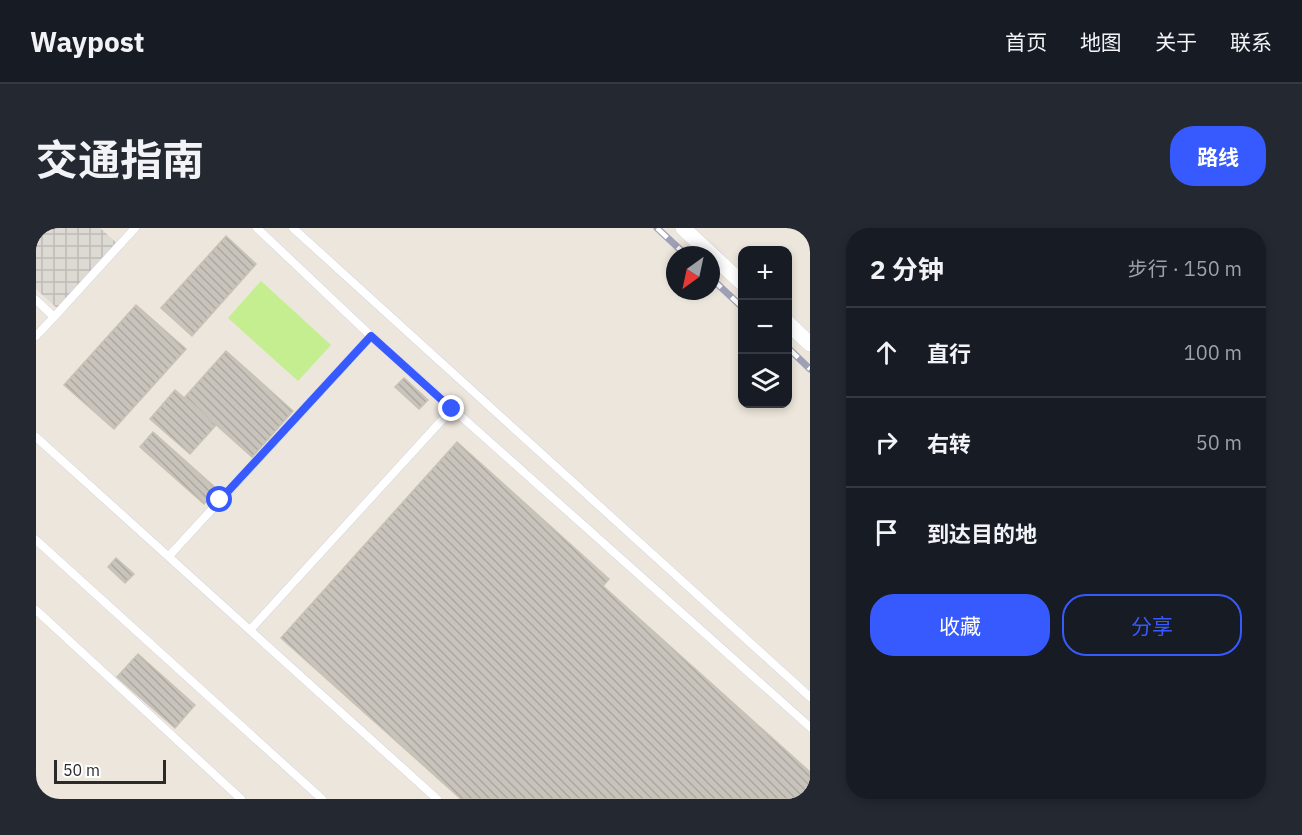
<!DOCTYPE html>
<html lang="zh">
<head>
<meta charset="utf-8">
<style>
	body { margin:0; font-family:"IBM Plex Sans","Noto Sans SC",sans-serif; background:#242831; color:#f1f3f6 }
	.controls { position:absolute; right:18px; top:18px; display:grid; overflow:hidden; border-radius:12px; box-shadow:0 3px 9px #0003 }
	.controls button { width:54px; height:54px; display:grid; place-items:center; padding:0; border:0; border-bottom:2px solid #363941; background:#171b24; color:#f1f3f6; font:30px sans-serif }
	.compass { position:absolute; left:630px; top:18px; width:54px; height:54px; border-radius:50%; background:#171b24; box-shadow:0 3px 9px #0003; rotate:213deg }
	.scale { position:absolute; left:18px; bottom:15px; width:112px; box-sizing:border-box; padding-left:6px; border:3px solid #2a2a2a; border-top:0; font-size:16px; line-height:21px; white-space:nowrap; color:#2a2a2a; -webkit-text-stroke:4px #fff; paint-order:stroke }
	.stop { position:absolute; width:18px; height:18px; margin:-14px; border:4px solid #375aff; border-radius:50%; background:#fff }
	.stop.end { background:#375aff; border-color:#fff; box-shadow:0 2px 6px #0008 }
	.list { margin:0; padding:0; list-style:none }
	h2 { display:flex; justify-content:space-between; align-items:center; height:78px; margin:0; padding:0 24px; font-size:26px }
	h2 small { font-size:20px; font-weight:400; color:#9ea1a6 }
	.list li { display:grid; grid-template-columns:39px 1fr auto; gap:18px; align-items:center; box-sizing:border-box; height:90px; padding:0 24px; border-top:2px solid #363941 }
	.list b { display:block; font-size:22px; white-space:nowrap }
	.list em { font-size:20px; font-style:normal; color:#9ea1a6 }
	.actions { display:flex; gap:12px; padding:18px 24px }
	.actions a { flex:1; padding:14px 0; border:2px solid #375aff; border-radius:24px; text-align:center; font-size:21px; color:#375aff }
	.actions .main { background:#375aff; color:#fff }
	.icon { flex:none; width:33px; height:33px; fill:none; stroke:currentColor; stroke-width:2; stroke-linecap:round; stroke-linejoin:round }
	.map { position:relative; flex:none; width:774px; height:571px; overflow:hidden; border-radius:24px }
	header { display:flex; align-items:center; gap:36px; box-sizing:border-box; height:84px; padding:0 30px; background:#171b24; border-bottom:2px solid #363941 }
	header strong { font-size:28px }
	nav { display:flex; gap:33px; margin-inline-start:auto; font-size:21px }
	.intro { display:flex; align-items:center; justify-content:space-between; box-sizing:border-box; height:144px; padding:0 36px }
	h1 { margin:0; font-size:42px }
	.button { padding:15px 27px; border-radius:24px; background:#375aff; color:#fff; font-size:21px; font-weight:700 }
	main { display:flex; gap:36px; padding:0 36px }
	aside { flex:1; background:#171b24; border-radius:24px; box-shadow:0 3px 9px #0003 }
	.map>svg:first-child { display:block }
</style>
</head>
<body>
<header>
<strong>Waypost</strong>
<nav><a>首页</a><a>地图</a><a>关于</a><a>联系</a></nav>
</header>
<div class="intro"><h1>交通指南</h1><a class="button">路线</a></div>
<main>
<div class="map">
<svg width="774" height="571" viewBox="0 0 774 571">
	<defs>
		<pattern id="plaza-grid" width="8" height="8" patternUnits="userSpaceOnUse" patternTransform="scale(1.5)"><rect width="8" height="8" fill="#ddd9d3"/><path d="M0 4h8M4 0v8" fill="none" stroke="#bebab5"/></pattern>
		<pattern id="building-back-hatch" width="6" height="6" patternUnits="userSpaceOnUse" patternTransform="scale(1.5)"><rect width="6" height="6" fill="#c8c3bb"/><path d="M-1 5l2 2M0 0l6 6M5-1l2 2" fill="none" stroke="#aca8a1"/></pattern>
	</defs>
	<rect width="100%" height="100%" fill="#ede6dc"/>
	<!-- pitch -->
	<path fill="#c5ee90" d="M225,53l70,64 -33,36 -70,-63z"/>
	<!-- plaza -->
	<path fill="url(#plaza-grid)" d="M0,0h64l20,18 -60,65 -24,-22z"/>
	<!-- building -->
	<path fill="url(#building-back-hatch)" stroke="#c8c2b5" stroke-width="1.5" d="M190,8l30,28 -64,72 -31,-28z
		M100,77l50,44 -72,80 -50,-44z
		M190,123l67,60 -41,46 -67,-60z
		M368,150l24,22 -9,9 -24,-22z
		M139,162l41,35 -26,29 -40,-35z
		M117,204l65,58 -14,14 -64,-57z
		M421,214l152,137 -6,7 207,186v27h-349l-180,-161z
		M80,330l18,16 -9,9 -17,-16z
		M102,426l57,51 -20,23 -58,-51z"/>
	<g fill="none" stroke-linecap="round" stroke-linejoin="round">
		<!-- lane casing -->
		<g stroke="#d1d4e4" stroke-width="9">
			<path id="lane" d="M221,0l114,108 439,391
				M257,0l517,469
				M0,72l18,17 81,-89
				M0,108l18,-19
				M0,209l401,362
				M0,312l286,259
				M133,328l202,-220
				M0,382l205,189
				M214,402l202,-221"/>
		</g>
		<!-- street casing -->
		<g stroke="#d1d4e4" stroke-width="16">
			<path id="street" d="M647,0l59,55
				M752,95l22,21"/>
		</g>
		<!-- lane -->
		<use href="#lane" stroke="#fff" stroke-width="8"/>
		<!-- street -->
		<use href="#street" stroke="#fff" stroke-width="15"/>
		<!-- rail casing -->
		<g stroke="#9ea1b6" stroke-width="7">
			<path id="rail" d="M621,0l29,27
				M675,50l31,29
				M752,120l22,21"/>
		</g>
		<!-- rail -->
		<use href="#rail" stroke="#fff" stroke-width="4.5" stroke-dasharray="14" stroke-linecap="butt"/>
	</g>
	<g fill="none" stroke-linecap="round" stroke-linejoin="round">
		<!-- route -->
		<path stroke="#375aff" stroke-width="8" d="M184,272l151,-164 81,73"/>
	</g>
</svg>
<div class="controls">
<button>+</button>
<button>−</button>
<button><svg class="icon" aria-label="layers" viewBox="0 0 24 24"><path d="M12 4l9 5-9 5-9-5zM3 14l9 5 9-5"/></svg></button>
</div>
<svg class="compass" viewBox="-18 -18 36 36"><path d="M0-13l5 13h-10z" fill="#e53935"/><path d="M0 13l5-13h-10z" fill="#9ea1a6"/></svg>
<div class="scale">50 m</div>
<div class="stop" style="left:184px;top:272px"></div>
<div class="stop end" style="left:416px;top:181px"></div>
</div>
<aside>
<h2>2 分钟<small>步行 · 150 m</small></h2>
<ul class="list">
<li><svg class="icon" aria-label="ahead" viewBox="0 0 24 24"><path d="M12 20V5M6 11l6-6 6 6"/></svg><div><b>直行</b></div><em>100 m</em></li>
<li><svg class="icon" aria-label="right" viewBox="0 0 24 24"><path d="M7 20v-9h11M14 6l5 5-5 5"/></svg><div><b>右转</b></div><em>50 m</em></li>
<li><svg class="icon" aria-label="arrive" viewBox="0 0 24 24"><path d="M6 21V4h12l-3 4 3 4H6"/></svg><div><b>到达目的地</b></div></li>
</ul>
<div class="actions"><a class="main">收藏</a><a>分享</a></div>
</aside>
</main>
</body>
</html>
